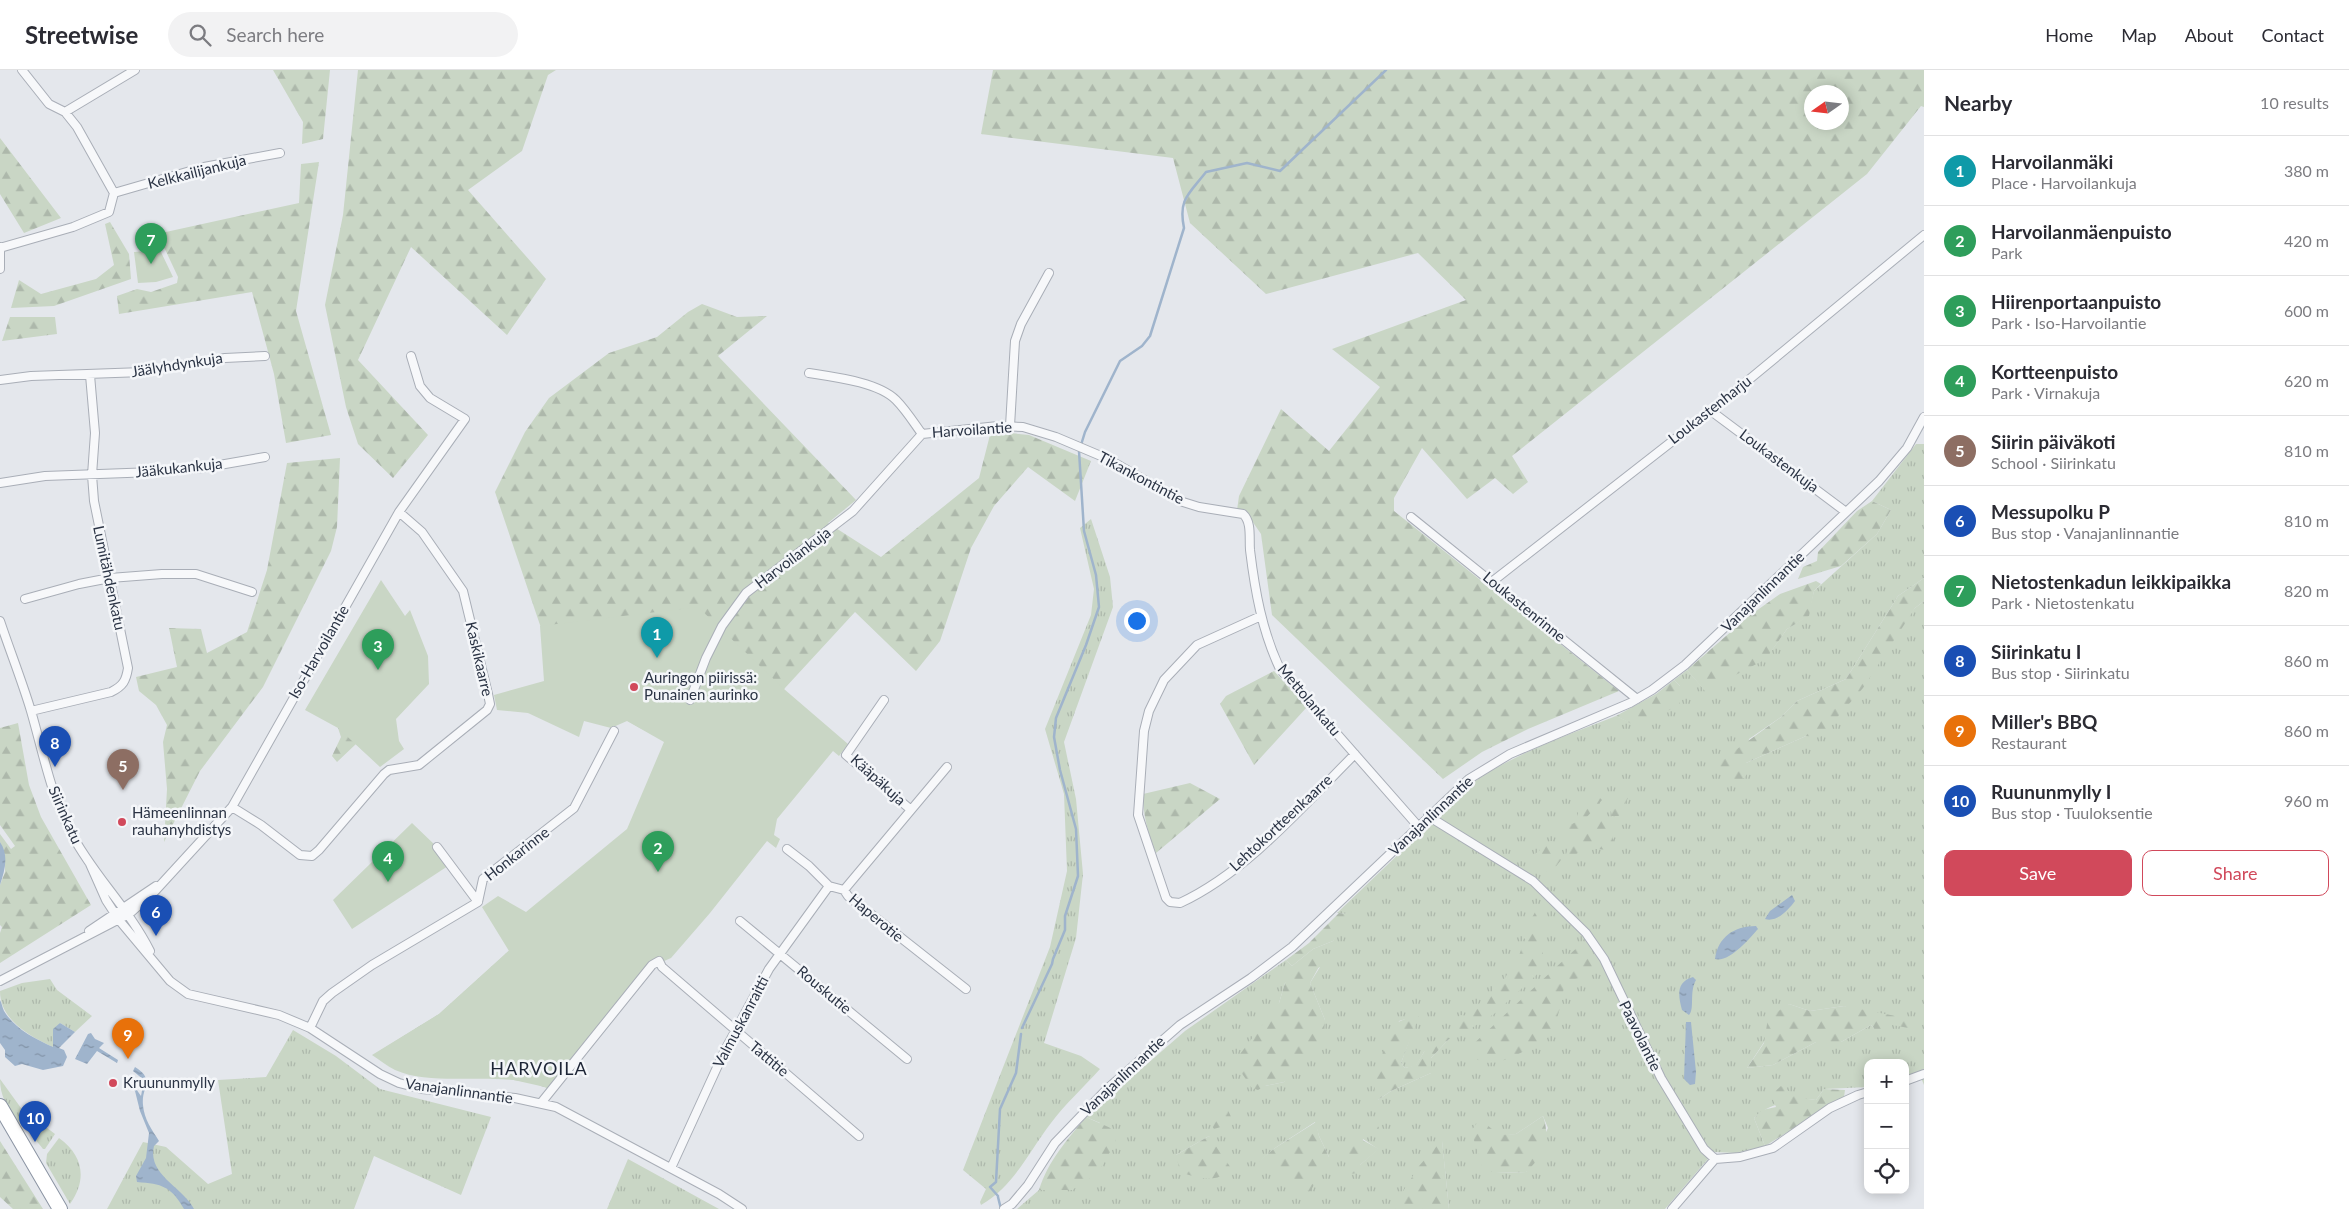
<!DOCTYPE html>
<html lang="en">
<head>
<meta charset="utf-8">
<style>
	body { margin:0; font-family:Lato,sans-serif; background:#f2f2f3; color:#2b2b33 }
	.controls { position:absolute; right:15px; bottom:15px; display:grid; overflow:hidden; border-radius:10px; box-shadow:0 2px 12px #0003 }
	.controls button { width:45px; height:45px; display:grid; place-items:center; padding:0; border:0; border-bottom:1px solid #e1e1e2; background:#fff; color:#2b2b33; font:25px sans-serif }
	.compass { position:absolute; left:1804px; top:15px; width:45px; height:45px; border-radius:50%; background:#fff; box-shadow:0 2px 12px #0003; rotate:256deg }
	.you { position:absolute; left:1136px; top:550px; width:18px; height:18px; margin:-12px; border:4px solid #fff; border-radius:50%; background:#1a73e8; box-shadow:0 0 0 8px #1a73e833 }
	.badge { display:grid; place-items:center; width:32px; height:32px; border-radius:50%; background:#d1495b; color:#fff; font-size:16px; font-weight:700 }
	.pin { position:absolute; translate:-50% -41px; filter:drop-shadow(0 1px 2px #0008) }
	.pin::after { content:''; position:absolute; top:26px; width:18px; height:15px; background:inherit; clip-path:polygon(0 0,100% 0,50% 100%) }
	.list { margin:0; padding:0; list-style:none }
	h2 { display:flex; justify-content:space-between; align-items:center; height:65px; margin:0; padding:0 20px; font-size:21px }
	h2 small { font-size:16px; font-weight:400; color:#7c7c81 }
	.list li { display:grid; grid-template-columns:32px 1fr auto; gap:15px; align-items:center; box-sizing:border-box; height:70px; padding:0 20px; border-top:1px solid #e1e1e2 }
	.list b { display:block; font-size:19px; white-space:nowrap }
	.list p { margin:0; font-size:16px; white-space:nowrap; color:#7c7c81 }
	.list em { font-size:16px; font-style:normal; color:#7c7c81 }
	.actions { display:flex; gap:10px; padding:15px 20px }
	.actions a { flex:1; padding:11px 0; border:1px solid #d1495b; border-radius:10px; text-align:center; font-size:18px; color:#d1495b }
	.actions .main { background:#d1495b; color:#fff }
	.icon { flex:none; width:28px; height:28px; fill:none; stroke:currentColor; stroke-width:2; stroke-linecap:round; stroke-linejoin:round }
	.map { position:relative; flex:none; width:1924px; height:1139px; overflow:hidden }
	header { display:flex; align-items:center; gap:30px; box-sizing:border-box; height:70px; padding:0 25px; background:#fff; border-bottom:1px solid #e1e1e2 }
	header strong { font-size:24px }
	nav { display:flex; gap:28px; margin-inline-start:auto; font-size:18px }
	.search { width:350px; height:45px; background:#f2f2f3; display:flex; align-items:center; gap:12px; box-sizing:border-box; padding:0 18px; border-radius:28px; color:#7c7c81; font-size:19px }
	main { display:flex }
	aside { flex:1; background:#fff }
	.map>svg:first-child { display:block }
</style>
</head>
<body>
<header>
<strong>Streetwise</strong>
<div class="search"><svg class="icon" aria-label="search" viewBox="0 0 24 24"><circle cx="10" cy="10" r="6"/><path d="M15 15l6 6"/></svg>Search here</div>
<nav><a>Home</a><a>Map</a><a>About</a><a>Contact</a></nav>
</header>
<main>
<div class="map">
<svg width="1924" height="1139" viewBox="0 0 1924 1139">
	<defs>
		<pattern id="grass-tufts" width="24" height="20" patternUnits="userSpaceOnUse" patternTransform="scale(1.25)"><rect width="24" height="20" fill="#c9d6c5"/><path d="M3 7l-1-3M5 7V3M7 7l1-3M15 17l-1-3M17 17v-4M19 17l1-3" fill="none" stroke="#adb8ab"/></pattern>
		<pattern id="forest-firs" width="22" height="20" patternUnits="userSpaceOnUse" patternTransform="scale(1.25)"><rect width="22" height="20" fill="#c9d6c5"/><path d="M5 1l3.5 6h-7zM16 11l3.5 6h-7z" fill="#adb8ab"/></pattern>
		<pattern id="water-ripples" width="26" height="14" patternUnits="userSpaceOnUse" patternTransform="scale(1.25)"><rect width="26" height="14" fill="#9fb4cc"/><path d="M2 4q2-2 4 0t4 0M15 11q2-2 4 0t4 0" fill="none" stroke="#8293a7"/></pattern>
	</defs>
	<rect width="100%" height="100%" fill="#e4e7ec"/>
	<!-- grass -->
	<path fill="url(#grass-tufts)" fill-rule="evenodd" d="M1916,374h8v134l-26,18 -52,83 -49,22 -16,16 -32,22 -3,24 60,-27 109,-128 9,-7v484l-5,-12 -14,7v-17h-37v24l-44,2 -8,11c-20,-2 -47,3 -62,18l11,28 -29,7 -22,-1 -49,57h-216l-7,-68 -46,68h-379l22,-19h33l28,-67 -14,-6 99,-86 101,-71 6,6 21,-17 20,-8 14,-27 -10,-1 138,-132c43,-29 93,-46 141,-65l22,10 42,-40 -6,-6 13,-10 16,18 69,-38 15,-21 16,-10 6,-8 5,-20 63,-57 14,-24 -19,-9zM1320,897l-10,16 15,37 -41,62 -19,4 14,-83 6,-20zM1789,934l21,7 34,-5 48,19 -18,3 -3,-3 -30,17h-25l-43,23 -26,3zM1406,949l4,19 -9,25 4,5 11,-2 8,-14 25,-13 -18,19v15l-40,18 -13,9 21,-79zM1543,1046l5,12 -22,44 -30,1 3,-37 17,-2zM1315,1052l4,14 10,21 -69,4 15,-13zM1209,1066l6,19h-39zM1363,1069l15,10 -18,16z
		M1091,449l19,58 3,30 -49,135 12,57 7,75 -7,64 -32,105 37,13 19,13c-16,18 -35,35 -49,54 -23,30 -37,63 -70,82l-1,-3 6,-13 -23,-19 87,-223 17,-76 -3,-77 -19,-65 46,-114 3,-26 -14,-61z
		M50,909l7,11 35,26 -17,16 -15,-9 -7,24c-24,-11 -53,-27 -53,-56l22,-8z
		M293,960l43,26 44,33 111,28 -30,78 -87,-39 -20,53h-247l36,-67 23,5 42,37 24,-10 -14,-94 48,-3z
		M0,1009l21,29 34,26 -10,15h-2c-17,-23 -43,-38 -43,-70z
		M59,1068c25,18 28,42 11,66l-24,-41 1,-9z
		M628,1089l91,50h-112z"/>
	<!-- forest -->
	<path fill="url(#forest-firs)" fill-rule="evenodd" d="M273,0h57l-7,69 -21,5 1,-22z
		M358,0h198l-8,5 -26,76 -54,39 78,89 -39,56 -96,-88 -53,113 70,75 -35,43 -35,-34 -12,-37 -21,-102 18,-90z
		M993,0h931v37l-3,-1 -54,68 -355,282 16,26 -15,12 -18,-16 -28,21 -45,-51 -28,50v13l225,180 -91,38 -46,23 -39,27 -171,-164 -11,-81 -13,-19 -11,-5 2,-14 42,-87 48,42 51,-64 -48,-38 134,-49 -48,-47 -152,41 -76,-71 -17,-65 -192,-24zM1812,22h30v30h-30z
		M0,68l61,80 -37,15 -24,-39z
		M319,92l-23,149 35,124 -45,8 -12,-69 -22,-82 -133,22 -2,-18 20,-7 14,3 26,-9 1,-6 -15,-32 -20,4v-12l156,-34 2,-39z
		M110,152l19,32 2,25 -77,27 -43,2 8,-28 22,14 55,-15 18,-14 -9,-41z
		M702,234l35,13 30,-1 -49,40 138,144 -28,23 53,34 98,-79 12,-47 38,4 62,26 -16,40 -47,-34 -34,39 -23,42 -31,93 -24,30 -61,-59 -70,76 -240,399 -164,-37 58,-36 194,-176 42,-91 -115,-63 -65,-192 30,-60 24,-34 60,-45 48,-16 31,-25z
		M10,247h45l2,17 -55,7z
		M340,388l-3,69 -6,24 -68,136 -63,84 -36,71 3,-53 -4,-47 4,-17 -11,-20 -17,-14 -3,-14 41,-10 -8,-39 32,1 6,24 40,-21 20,-62 20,-107z
		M1872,431l19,9 -14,24 -36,32 -43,13 5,-12 14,-6 1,-9 39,-41z
		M1924,508v23l-9,7 -52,80 -43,49 -14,-1 -60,27 2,10 -10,12h-7l-16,-20 66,-48 16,-16 49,-22 52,-83z
		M1816,511l5,3 -7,7 -5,25 -22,13 -21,30 -61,32 -18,-21 62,-54 31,-22z
		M1274,601l33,36 -53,58 -34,-61 6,-8z
		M1674,610l6,6v18l-42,23 -22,-11 40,-22z
		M339,650l29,35 -12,-11 -19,18 -5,-6 9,-19 -3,-9z
		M18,653l11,62 12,32 50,88 -91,58v-30l2,-6 -2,-2v-40l5,-13v-16l-5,-14v-8l11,15 4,-3 -15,-21v-97z
		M1190,713l30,16 -64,54c-8,-20 -13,-37 -13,-59z
		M1597,725l5,5 -16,18 3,3 14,-4 7,7 4,19 -6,7 -21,-2 -16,9 -5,-2 4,-16 -10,-6 -5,-16 17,7 6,-3v-12z
		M1619,725l9,3 -9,18h-7l-2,-9 4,-10z
		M1551,771l8,6 2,13 -7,9 -14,4 -5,-19z
		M1536,840l7,4 -3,22 5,31 -51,47 -32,20 -7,-4 -3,-7 8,-8 9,1 7,-10 14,-10 6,-14h7l9,-17 5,-4 4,-11 7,-8 -7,-7c4,-10 11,-15 15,-25z
		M1339,843l8,1 2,6 -16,21 -20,8 -21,17 -6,-6 23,-17z
		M1582,873l7,2 11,23 -15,9 -20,4c-3,18 -6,40 -17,56 -3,5 -14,9 -20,12 -19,10 -46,25 -60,0z
		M1326,884l-16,29 15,37 -2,26 -39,36 -19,4 -7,4 -6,-2 -18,-26 45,-59 6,-20 25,-28z
		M1789,934l21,7 34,-5 62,12 8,11 -22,-4 -11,12 -5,-2 -2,-7 -3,-3 -30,17h-25l-43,23 -26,3 17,-25 4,-25z
		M1412,946h7l-18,47 4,5 11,-3 8,-13 15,-16 11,2 -19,20v15l-40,18 -13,9 -4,-2 2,-28 10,-25 12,-23z
		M1781,1016l18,12 17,2 8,-11 21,1 -1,7 -79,49 -11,-28 8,-8 14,-3 -5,-12z
		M1227,1038l5,11 -8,7 -10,3 -4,-6 7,-14z
		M1543,1046c8,22 0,41 -17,56l-30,1 -13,-4 -12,-38 9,-12 19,16 17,-1z
		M1086,1047l29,13 1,12 -19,32 -25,16h-33c9,-29 28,-50 47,-73z
		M1373,1047l6,11 -4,7 -14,-7 3,-9z
		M1316,1052l3,14 10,21 -19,35 -51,-31 16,-13z
		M1209,1066l22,32c-14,17 -33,10 -51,4l-4,-17z
		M1355,1066l24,13 -19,16 -3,8 -7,1c-7,-16 -9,-24 5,-38z
		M1442,1070l7,69h-57l27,-43z
		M0,1071l43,68h-30l-13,-12z"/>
	<!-- green -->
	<path fill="#c9d6c5" d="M160,180l13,27 -17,5 -18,1 -4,-31z
		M381,510l24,36 5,-6 18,46 1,28 -33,35 3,22 5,8 -24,18 -42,-39 -33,-18z
		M698,537l86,82 64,55 -9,12 -6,-5 -56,68 -3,16 6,4 -4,9 -9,-7 -57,72 -39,45 -9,4 -3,-5 -10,6 -100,126c-48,-21 -111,0 -154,-19 -8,-4 -15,-10 -23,-15l67,-41 70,-63 -27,-44 16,-11 28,16 101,-83 37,-87 -37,-21 -16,7 -27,-7 -5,16 -51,-24 -31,-3 -3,-15 50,-14 -4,-55z
		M412,753l25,24 14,17 -99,65 -19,-29z"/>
	<!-- water -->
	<path fill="url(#water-ripples)" d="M0,772c9,13 5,28 0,43z
		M1792,825l3,6c-6,8 -18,22 -30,18l5,-8z
		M1756,856l2,3c-9,10 -29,34 -43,30 3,-22 19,-33 41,-33z
		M1693,907l3,3c-7,12 -1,29 -7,35l-7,-5c-4,-15 -6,-28 11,-33z
		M0,930c2,3 2,7 4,11 10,17 31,28 49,36v-18l7,-6 15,9 -16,16 5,2 3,7 -4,9 -20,4 -21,-6 -7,2 -10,-9v-7l-5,-7z
		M1686,952h5l5,50 -1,12 -5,1 -6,-6z
		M91,963l4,6 9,4 -5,5 19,12 -1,3 -20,-12 -10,13 -12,-5 13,-25z
		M135,997c21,13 6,20 8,38 1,14 9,25 16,36l-5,5c-7,29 29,41 40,63h-10c-13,-23 -22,-25 -47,-27l-1,-6 10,-18 3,-25 -9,-22 -5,-20 -8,-8 2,-4 12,17 3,-16 -11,-9z"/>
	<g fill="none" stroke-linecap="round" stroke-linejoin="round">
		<!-- stream -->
		<path stroke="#9fb4cc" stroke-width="2.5" d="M1081,375l4,-13 35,-71 22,-15 8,-10 34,-108c-6,-29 5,-34 22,-56l41,-9 33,8 106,-101
			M1076,759l-16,-59 -6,-33 2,-19 30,-73 13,-38 -3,-32 -12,-44 -5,-80
			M1022,958l30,-64 1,-5 12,-29v-14l13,-40 -2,-47
			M998,1126l-8,-9 6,-5 4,-73 16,-36 5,-39
			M998,1127l3,12"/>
		<!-- street casing -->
		<g stroke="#a9aeb7" stroke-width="10">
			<path id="street" d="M65,42l70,-42
				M114,123l90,-26 76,-14
				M0,177v22
				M0,178l73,-21 36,-15 5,-19 -37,-66 -12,-15 -16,-8 -27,-34
				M809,303c25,4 69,9 87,27 10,10 18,23 26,34l76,-8 25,1 33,10 52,22 75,43 16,5 44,7c9,8 6,24 7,36 5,41 12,81 30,119l138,157
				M0,310l31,-4 112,-4 82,-14 40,-2
				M1711,341l135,101
				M1010,356l5,-85 6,-17 28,-51
				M0,413l45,-7 109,-4 48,-4 63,-11
				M1411,447l226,182
				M1493,511l218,-170 213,-176
				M25,529l54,-15 31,-6 52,-4h34l56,18
				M1261,546l-64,29 -33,35 -15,31 -5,20 -6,84 28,83 4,4 10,1c67,-31 124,-98 175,-149
				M0,551c10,30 22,60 31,90 12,41 19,81 39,120 22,43 58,76 80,120
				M690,630l16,-42 16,-32 24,-33 107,-82 69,-77
				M884,630l-38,55 64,54
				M31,641l80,-19c12,-6 15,-11 17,-24l-34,-167 -2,-26 3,-42 -5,-58
				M232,737l29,18 39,30 12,1 7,-6 65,-76 5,-4 30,-5 68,-55 3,-6 -2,-10 -25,-103 -41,-59 -23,-20
				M1428,746l105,65 53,52 18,26 57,119 43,71 11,10 25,-2 33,-9 57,-40 28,-13 10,-3
				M437,777l41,55
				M787,779l22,17 20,20 15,4 4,6 118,93
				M90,794l16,36 13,20 51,61 18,13 91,21 31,13 70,46 19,9 23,6 93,9 41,9 163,87 23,15
				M844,820l103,-123
				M740,851l167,138
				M89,861l67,-45
				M0,911l129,-67 26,-23 77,-84 167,-295 66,-93 -35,-21 -10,-12 -9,-30
				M310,958l13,-27 9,-8 40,-28 106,-63 5,-23 91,-71 40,-77
				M1905,1011l19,-7
				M541,1033l111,-138 7,-4 3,6 197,169
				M671,1098l54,-118 44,-81 60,-83
				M1004,1139l8,-5 16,-19 27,-42 52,-54 73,-64 71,-47 41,-31 177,-168 41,-25 120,-51 22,-13 33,-25 194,-184 28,-33 17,-31
				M1672,1139l43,-50"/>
		</g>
		<!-- highway casing -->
		<g stroke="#8b94a3" stroke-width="16">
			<path id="highway" d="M0,1036l60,103"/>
		</g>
		<!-- street -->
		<use href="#street" stroke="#f7f8fa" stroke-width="8"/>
		<!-- highway -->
		<use href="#highway" stroke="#fff" stroke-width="14"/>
	</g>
	<!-- markers -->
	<g fill="#d1495b" stroke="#f4f6f9" stroke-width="2">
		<circle cx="634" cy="617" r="5"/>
		<circle cx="122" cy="752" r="5"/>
		<circle cx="113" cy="1013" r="5"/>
	</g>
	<g text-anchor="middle" stroke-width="5" stroke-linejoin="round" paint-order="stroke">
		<!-- street labels -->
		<g font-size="15" fill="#2b3445" stroke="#f4f6f9">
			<text transform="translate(197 102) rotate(-14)" y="5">Kelkkailijankuja</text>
			<text transform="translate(177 295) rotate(-9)" y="5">Jäälyhdynkuja</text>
			<text transform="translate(1710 340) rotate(-38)" y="5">Loukastenharju</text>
			<text transform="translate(972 360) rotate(-4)" y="5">Harvoilantie</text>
			<text transform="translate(1779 391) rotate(37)" y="5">Loukastenkuja</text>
			<text transform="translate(179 398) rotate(-6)" y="5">Jääkukankuja</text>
			<text transform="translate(1141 408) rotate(28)" y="5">Tikankontintie</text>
			<text transform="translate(793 488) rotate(-37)" y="5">Harvoilankuja</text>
			<text transform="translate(109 508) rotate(78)" y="5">Lumitähdenkatu</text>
			<text transform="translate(1763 522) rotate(-44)" y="5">Vanajanlinnantie</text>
			<text transform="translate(1524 537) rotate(39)" y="5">Loukastenrinne</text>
			<text transform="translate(319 582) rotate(-60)" y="5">Iso-Harvoilantie</text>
			<text transform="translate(479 589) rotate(77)" y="5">Kaskikaarre</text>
			<text transform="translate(1309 630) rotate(50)" y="5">Mettolankatu</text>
			<text transform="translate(878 710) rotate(42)" y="5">Kääpäkuja</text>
			<text transform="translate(65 745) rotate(66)" y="5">Siirinkatu</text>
			<text transform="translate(1431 746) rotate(-43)" y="5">Vanajanlinnantie</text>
			<text transform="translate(1281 753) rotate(-43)" y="5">Lehtokortteenkaarre</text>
			<text transform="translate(517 784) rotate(-38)" y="5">Honkarinne</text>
			<text transform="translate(876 848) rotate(40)" y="5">Haperotie</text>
			<text transform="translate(824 920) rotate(40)" y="5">Rouskutie</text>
			<text transform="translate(741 952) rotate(-62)" y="5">Valmuskanraitti</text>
			<text transform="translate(1640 966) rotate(64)" y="5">Paavolantie</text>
			<text transform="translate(769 989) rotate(40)" y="5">Tattitie</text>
			<text transform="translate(1123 1006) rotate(-43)" y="5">Vanajanlinnantie</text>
			<text transform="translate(459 1021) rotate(8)" y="5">Vanajanlinnantie</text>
		</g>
		<!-- poi labels -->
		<g font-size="15" fill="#2b3445" stroke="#f4f6f9" text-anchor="start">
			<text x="644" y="613">Auringon piirissä:<tspan x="644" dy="17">Punainen aurinko</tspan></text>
			<text x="132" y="748">Hämeenlinnan<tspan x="132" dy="17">rauhanyhdistys</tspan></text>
			<text x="123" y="1018">Kruununmylly</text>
		</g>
		<!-- quarter labels -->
		<g font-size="18" letter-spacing="1" fill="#1d2536" stroke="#f4f6f9">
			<text x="539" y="1005">HARVOILA</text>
		</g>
	</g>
</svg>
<div class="controls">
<button>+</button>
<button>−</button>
<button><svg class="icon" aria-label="locate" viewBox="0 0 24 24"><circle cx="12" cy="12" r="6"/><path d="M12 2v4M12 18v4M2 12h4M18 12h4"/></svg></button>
</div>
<svg class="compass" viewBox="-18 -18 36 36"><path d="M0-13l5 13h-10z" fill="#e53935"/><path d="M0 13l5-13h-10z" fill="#7c7c81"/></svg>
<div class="you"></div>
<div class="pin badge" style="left:657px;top:588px;background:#0f9aa8">1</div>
<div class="pin badge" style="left:658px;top:802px;background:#2e9e5b">2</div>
<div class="pin badge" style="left:378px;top:600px;background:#2e9e5b">3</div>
<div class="pin badge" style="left:388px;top:812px;background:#2e9e5b">4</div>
<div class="pin badge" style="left:123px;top:720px;background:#8d6e63">5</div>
<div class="pin badge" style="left:156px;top:866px;background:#1a4fb4">6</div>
<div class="pin badge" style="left:151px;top:194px;background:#2e9e5b">7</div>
<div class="pin badge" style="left:55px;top:697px;background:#1a4fb4">8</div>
<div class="pin badge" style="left:128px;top:989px;background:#e8710a">9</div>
<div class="pin badge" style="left:35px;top:1072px;background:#1a4fb4">10</div>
</div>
<aside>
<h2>Nearby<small>10 results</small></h2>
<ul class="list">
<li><span class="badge" style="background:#0f9aa8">1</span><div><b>Harvoilanmäki</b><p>Place · Harvoilankuja</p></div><em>380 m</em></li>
<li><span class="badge" style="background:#2e9e5b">2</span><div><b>Harvoilanmäenpuisto</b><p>Park</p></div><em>420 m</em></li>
<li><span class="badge" style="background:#2e9e5b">3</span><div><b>Hiirenportaanpuisto</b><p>Park · Iso-Harvoilantie</p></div><em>600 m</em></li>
<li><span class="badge" style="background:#2e9e5b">4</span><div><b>Kortteenpuisto</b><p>Park · Virnakuja</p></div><em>620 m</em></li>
<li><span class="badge" style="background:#8d6e63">5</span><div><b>Siirin päiväkoti</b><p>School · Siirinkatu</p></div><em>810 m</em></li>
<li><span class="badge" style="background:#1a4fb4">6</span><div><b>Messupolku P</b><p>Bus stop · Vanajanlinnantie</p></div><em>810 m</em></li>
<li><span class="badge" style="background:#2e9e5b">7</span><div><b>Nietostenkadun leikkipaikka</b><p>Park · Nietostenkatu</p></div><em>820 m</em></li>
<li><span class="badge" style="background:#1a4fb4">8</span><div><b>Siirinkatu I</b><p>Bus stop · Siirinkatu</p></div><em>860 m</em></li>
<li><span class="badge" style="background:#e8710a">9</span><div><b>Miller's BBQ</b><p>Restaurant</p></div><em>860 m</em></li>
<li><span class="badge" style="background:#1a4fb4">10</span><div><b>Ruununmylly I</b><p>Bus stop · Tuuloksentie</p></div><em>960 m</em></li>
</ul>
<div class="actions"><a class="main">Save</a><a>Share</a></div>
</aside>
</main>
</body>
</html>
